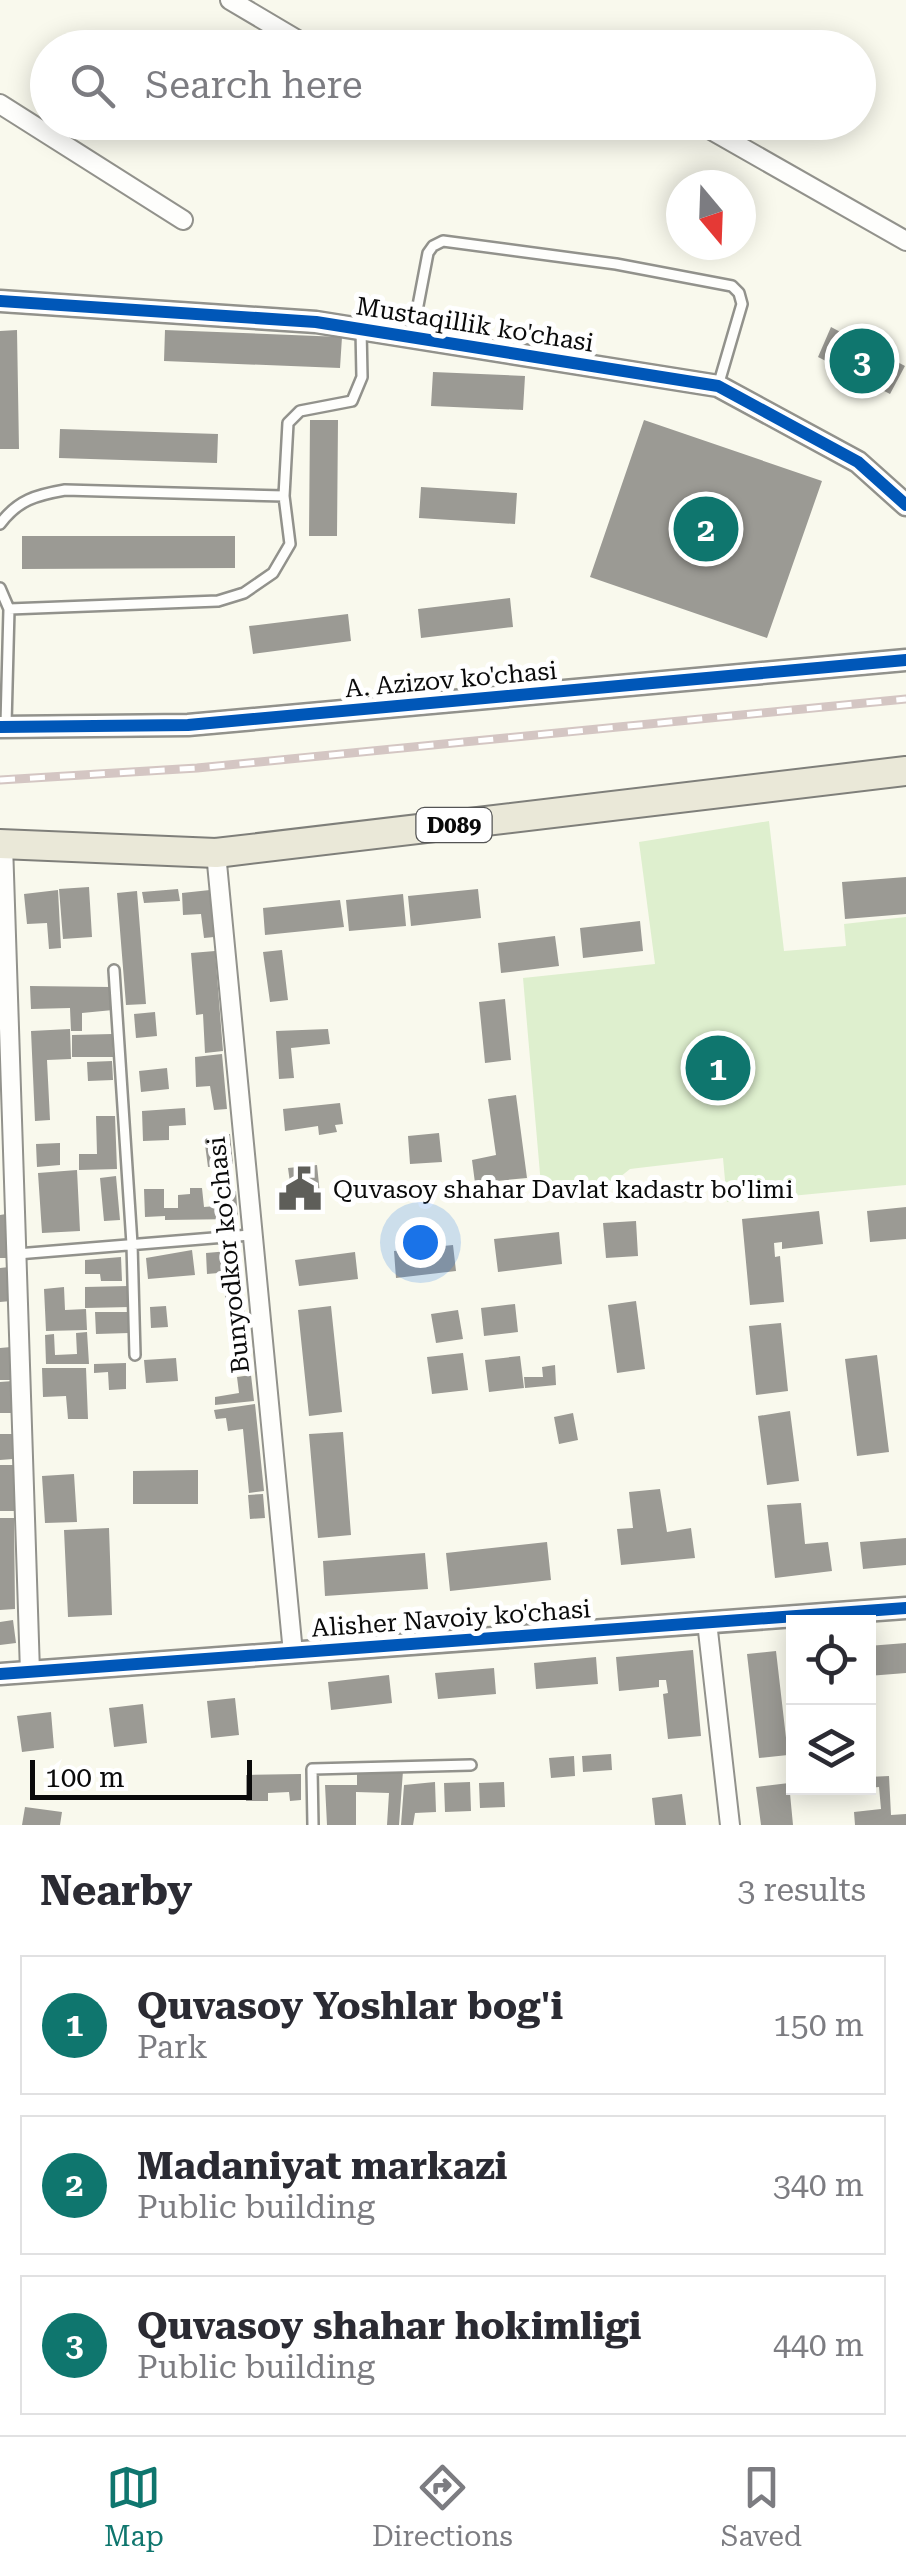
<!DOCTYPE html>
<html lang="en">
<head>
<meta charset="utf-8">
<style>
	body { margin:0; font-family:"Roboto Serif",serif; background:#f2f2f3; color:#2b2b33 }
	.controls { position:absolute; right:30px; bottom:30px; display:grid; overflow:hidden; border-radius:0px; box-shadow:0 5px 25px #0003 }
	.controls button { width:90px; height:90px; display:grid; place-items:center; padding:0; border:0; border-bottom:2px solid #e1e1e2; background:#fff; color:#2b2b33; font:50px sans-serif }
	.compass { position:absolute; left:666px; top:170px; width:90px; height:90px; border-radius:50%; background:#fff; box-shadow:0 5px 25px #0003; rotate:161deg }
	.scale { position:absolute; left:30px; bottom:25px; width:222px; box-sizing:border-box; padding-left:10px; border:5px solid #0a0a0a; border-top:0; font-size:28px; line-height:35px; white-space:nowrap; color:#0a0a0a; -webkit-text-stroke:8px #fff; paint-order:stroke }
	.you { position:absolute; left:420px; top:1242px; width:35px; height:35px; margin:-25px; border:8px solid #fff; border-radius:50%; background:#1a73e8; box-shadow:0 0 0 15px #1a73e833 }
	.badge { display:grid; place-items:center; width:65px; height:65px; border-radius:50%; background:#0f766e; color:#fff; font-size:32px; font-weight:700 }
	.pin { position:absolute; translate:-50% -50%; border:5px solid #fff; box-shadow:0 2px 10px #0006 }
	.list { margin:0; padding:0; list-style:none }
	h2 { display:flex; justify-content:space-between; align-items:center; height:130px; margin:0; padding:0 40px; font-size:42px }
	h2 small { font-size:32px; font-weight:400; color:#7c7c81 }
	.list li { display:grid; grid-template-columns:65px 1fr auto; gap:30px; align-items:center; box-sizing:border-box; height:140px; margin:0 20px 20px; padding:0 20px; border:2px solid #e1e1e2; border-radius:0px }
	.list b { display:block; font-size:38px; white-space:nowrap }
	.list p { margin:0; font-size:32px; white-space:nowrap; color:#7c7c81 }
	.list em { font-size:32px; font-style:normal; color:#7c7c81 }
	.icon { flex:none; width:55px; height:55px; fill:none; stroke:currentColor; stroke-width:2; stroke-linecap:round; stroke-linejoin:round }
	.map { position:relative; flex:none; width:906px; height:1825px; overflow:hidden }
	.search { position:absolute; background:#fff; box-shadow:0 5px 25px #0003; left:30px; right:30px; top:30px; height:110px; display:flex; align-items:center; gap:25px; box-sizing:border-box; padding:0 35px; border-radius:55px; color:#7c7c81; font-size:38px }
	.sheet { height:610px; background:#fff }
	nav { display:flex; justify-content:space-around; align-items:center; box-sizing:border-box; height:140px; border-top:2px solid #e1e1e2; background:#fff; font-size:28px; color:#7c7c81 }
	nav a { display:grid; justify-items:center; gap:5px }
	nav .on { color:#0f766e }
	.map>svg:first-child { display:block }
</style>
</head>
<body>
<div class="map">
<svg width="906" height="1825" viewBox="0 0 906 1825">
	<rect width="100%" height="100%" fill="#f9f9ed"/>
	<!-- green -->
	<path fill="#deefce" d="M769,821l15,130 62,-5 -2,-22 62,-7v268l-179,17 -4,-44 -93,11 -15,12 -74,4 -18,-207 132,-14 -16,-122z"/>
	<!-- building -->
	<path fill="#9b9a94" d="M831,327l74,39 -15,28 -72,-37z
		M17,330l2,119h-19v-118z
		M165,330l177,7 -2,31 -176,-7z
		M433,372l92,4 -2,34 -92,-4z
		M310,420h28l-1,116h-28z
		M644,420l178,61 -55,157 -177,-61z
		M60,429l158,5 -1,29 -158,-5z
		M421,487l96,6 -2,31 -96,-6z
		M22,536h213v32l-213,1z
		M510,598l3,29 -92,11 -3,-29z
		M348,614l3,27 -98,13 -4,-28z
		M906,877v37l-61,5 -3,-37z
		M89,887l3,50 -29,2 -4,-50z
		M178,889l2,12 -36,2 -2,-11z
		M478,889l3,29 -70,8 -3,-30z
		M58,890l3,58 -12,1 -2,-26 -20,1 -3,-30z
		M210,890l4,47 -10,1 -3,-24 -18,1 -1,-22z
		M137,891l9,113 -20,1 -9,-112z
		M403,894l3,32 -57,5 -3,-31z
		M340,900l4,27 -79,8 -2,-27z
		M640,921l3,30 -60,7 -3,-30z
		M555,936l4,30 -58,7 -3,-30z
		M282,950l6,50 -18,2 -7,-50z
		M215,951l8,100 -18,2 -2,-39 -7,1 -5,-62z
		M30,986l81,1 2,23 -31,3v18h-11l-1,-23 -39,1z
		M505,999l6,61 -26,3 -6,-61z
		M155,1012l2,24 -21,2 -2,-24z
		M70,1029l1,30 -24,1 3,60 -15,1 -4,-90z
		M328,1029l2,15 -39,4 3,30 -15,1 -3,-48z
		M112,1034l1,23h-41v-22z
		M222,1054l5,55 -13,1 -4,-24 -14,1 -1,-30z
		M112,1061l1,19 -25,1 -1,-19z
		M167,1068l2,21 -28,3 -2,-21z
		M516,1095l11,83 -52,5 -3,-23 24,-5 -8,-56z
		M340,1103l3,21 -8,1 2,7 -18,3 -1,-9 -33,5 -2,-22z
		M185,1108l1,17 -17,1v14l-26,1 -1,-30z
		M96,1116h19l2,53 -38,1v-16h18z
		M439,1133l3,29 -32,2 -2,-28z
		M230,1134l3,30 -25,3 -4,-30z
		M60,1143v22l-23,2 -1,-23z
		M317,1165l3,29 -28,3 -4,-29z
		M77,1170l3,61 -38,2 -4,-60z
		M116,1176l4,44 -16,1 -4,-43z
		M190,1188h12l2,19 12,-1 -2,-13 22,-2 2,28 -73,1v-4l-20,1 -1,-28h20v19h14v-13l12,-1z
		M906,1207v32l-36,3 -3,-31z
		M819,1211l4,33 -41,5v-7l-8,1 1,14 5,-1 4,46 -34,3 -8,-86z
		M6,1214l3,44h-9v-43z
		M636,1221l2,35 -32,2 -3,-35z
		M559,1232l3,32 -64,8 -4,-33z
		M453,1245l3,26 -60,7 -2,-27z
		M192,1250l3,25 -47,4 -2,-21z
		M240,1250l1,21 -34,3 -1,-21z
		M355,1252l3,27 -59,7 -4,-26z
		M121,1257l1,24h-21l-1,-7h-15v-14z
		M9,1267l2,34 -11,1v-34z
		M242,1283l4,39 -18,2 -4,-39z
		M129,1286l1,21 -45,1v-21z
		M64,1287l1,23 21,-1 1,21 -41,1 -2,-42z
		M636,1301l9,68 -28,4 -9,-68z
		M515,1304l3,28 -34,4 -3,-28z
		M166,1306l2,21 -17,1 -1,-21z
		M331,1306l11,106 -33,4 -11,-106z
		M458,1310l5,29 -27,4 -5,-29z
		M95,1312h34v21l-33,1z
		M781,1323l7,68 -32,4 -7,-69z
		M246,1325l5,46 -14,1 -5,-45z
		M87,1332l2,32h-43l-1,-29 9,-1 1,21 22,-1 -1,-21z
		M11,1347l2,33h-13v-32z
		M463,1353l5,37 -36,4 -5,-37z
		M877,1355l12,97 -32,4 -12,-97z
		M520,1356l4,32 -35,4 -4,-32z
		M176,1358l2,23 -32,2 -2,-23z
		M126,1363v26l-17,1 -1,-18 -14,1v-9z
		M555,1365l1,20 -31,3 -1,-11h19l-1,-10z
		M42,1368h44l2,51h-20l-2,-23 -23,1z
		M251,1375l3,26 -39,4v-8l24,-4 -2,-16z
		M13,1381l2,32h-15v-31z
		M255,1404l9,87 -15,2 -6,-64 -15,2 -2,-13 -10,1 -2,-9z
		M790,1411l9,70 -32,4 -9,-69z
		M573,1413l5,27 -19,4 -5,-27z
		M343,1432l8,103 -33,3 -9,-104z
		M0,1434h13v25l-13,1z
		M0,1465h13l3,46h-16z
		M198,1470v34h-65v-33z
		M74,1474l3,48 -32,1 -3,-47z
		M660,1489l7,43 24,-4 4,30 -74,7 -4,-36 16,-1 -4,-36z
		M263,1494l2,24 -15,1 -2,-24z
		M801,1503l4,41 23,-2 4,29 -57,7 -8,-73z
		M0,1518h14l1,91 -15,1z
		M109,1528l3,87 -44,2 -4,-87z
		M906,1538v27l-43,4 -3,-27z
		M547,1542l4,38 -101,11 -4,-38z
		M425,1553l3,36 -103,7 -2,-35z
		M13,1620l3,23 -16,2v-23z
		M906,1643v30l-38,3v-30z
		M693,1650l8,86 -33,3 -5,-45 5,-1 -2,-13h-7v7l-40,4 -3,-34z
		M776,1651l12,104 -29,3 -12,-104z
		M596,1657l2,27 -62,5 -2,-26z
		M494,1668l2,26 -58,5 -3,-26z
		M389,1675l3,28 -61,7 -3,-28z
		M235,1698l4,37 -28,3 -4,-37z
		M143,1704l4,39 -33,4 -5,-39z
		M51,1712l3,36 -32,4 -5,-36z
		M611,1754l1,16 -29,2 -1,-16z
		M574,1756l1,20 -24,2 -2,-20z
		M357,1771h46l-4,54h-12l2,-32 -33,-1v33h-29l-2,-40h32z
		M301,1774v26l-11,1 -1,-9 -21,1v8h-22v-26z
		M889,1776l2,39 15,-1v11h-51l-1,-13 27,-3 -2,-22 -11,1v-11z
		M435,1782l1,30 -21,1 -2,12h-12l3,-40z
		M470,1782l1,29 -26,1 -1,-29z
		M504,1782l1,25 -25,1 -1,-25z
		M789,1783l4,42h-32l-5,-38z
		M682,1794l4,31h-31l-3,-27z
		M25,1807l37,5 -2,13h-38z"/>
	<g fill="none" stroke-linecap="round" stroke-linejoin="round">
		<!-- service casing -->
		<g stroke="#92928c" stroke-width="14">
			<path id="service" d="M412,337l16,-84 5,-7 10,-5 173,23 116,22 7,7 3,11 -24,82
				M0,524c18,-24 36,-29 65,-34l219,6
				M0,588l9,21 -3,115
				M9,609l209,-8 26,-8 29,-20 17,-29 -6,-48 4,-73 12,-12 52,-10 10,-24 -1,-48
				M114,970l18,274 3,111
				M17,1254l233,-19
				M313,1825l-1,-56 159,-4"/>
		</g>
		<!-- minor casing -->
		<g stroke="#92928c" stroke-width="22">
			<path id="minor" d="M230,0l81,48
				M0,104l183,116
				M697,122l209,119
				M3,844l27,828
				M216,853l77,800
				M707,1622l23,203"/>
		</g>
		<!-- tertiary casing -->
		<g stroke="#92928c" stroke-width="25">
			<path id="tertiary" d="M0,301l316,21 402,64 140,76 48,43
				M0,727l188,-2 718,-65
				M0,1674l906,-66"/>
		</g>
		<!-- primary casing -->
		<g stroke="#7f7f7a" stroke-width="32">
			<path id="primary" d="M0,844l216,9 690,-82"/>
		</g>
		<!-- service -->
		<use href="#service" stroke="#fefefc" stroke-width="9"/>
		<!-- minor -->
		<use href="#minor" stroke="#fefefc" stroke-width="18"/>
		<!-- tertiary -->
		<use href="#tertiary" stroke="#fefefc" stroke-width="20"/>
		<!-- primary -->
		<use href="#primary" stroke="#eae8d8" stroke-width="28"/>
		<!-- rail casing -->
		<g stroke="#d4c6c3" stroke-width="9">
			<path id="rail" d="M0,780l197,-12 709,-69"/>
		</g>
		<!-- rail -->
		<use href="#rail" stroke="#fff" stroke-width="5" stroke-dasharray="15" stroke-linecap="butt"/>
		<!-- cycleway casing -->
		<g stroke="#fff" stroke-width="19">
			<path id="cycleway" d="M0,301l316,21 402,64 140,76 48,43
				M0,727l188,-2 718,-65
				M0,1674l906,-66"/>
		</g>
		<!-- cycleway -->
		<use href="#cycleway" stroke="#0057b8" stroke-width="12"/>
	</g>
	<!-- icons -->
	<defs>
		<g id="civic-bare" transform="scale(3.45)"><path d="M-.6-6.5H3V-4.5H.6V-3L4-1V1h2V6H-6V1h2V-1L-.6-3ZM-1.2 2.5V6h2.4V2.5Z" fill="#5e5e59" stroke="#fff" stroke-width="2.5" paint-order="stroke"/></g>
	</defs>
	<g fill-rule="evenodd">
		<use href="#civic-bare" x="300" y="1189"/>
	</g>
	<g text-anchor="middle" stroke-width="10" stroke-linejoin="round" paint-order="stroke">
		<!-- shield labels -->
		<rect fill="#fff" stroke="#545454" stroke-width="2.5" x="416.5" y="808" width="75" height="34" rx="8"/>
		<g font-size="22" font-weight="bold" fill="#0a0a0a">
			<text x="454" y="833">D089</text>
		</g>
		<!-- street labels -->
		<g font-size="25" fill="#0a0a0a" stroke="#fff">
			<text transform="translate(475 324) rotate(9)" y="9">Mustaqillik ko'chasi</text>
			<text transform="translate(451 679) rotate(-5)" y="9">A. Azizov ko'chasi</text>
			<text transform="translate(228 1255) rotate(-96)" y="9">Bunyodkor ko'chasi</text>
			<text transform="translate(451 1618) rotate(-4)" y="9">Alisher Navoiy ko'chasi</text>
		</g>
		<!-- poi labels -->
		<g font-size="25" fill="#0a0a0a" stroke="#fff" text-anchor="start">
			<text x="333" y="1198">Quvasoy shahar Davlat kadastr bo'limi</text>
		</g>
	</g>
</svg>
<div class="controls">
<button><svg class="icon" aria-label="locate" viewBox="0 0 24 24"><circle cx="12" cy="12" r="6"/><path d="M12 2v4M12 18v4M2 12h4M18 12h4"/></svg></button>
<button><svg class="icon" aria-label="layers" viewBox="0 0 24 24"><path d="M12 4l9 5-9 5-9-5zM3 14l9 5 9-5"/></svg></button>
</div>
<svg class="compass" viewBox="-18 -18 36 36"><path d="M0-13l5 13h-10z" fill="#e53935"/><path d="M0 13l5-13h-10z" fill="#7c7c81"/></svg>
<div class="scale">100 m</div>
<div class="you"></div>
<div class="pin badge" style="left:718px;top:1068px">1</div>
<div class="pin badge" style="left:706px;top:529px">2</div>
<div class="pin badge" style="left:862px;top:361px">3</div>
<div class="search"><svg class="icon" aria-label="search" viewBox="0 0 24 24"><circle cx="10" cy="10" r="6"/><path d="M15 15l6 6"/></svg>Search here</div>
</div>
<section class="sheet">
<h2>Nearby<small>3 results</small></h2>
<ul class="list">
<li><span class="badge">1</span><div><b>Quvasoy Yoshlar bog'i</b><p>Park</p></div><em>150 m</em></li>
<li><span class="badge">2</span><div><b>Madaniyat markazi</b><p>Public building</p></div><em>340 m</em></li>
<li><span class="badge">3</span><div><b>Quvasoy shahar hokimligi</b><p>Public building</p></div><em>440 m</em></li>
</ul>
</section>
<nav>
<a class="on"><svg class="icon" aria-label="map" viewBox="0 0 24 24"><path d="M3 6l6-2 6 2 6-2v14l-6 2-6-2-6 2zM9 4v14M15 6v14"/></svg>Map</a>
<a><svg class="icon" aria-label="directions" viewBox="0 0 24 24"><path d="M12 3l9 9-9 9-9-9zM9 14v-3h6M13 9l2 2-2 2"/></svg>Directions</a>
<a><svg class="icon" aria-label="saved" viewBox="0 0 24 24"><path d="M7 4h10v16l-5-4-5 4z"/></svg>Saved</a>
</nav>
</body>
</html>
